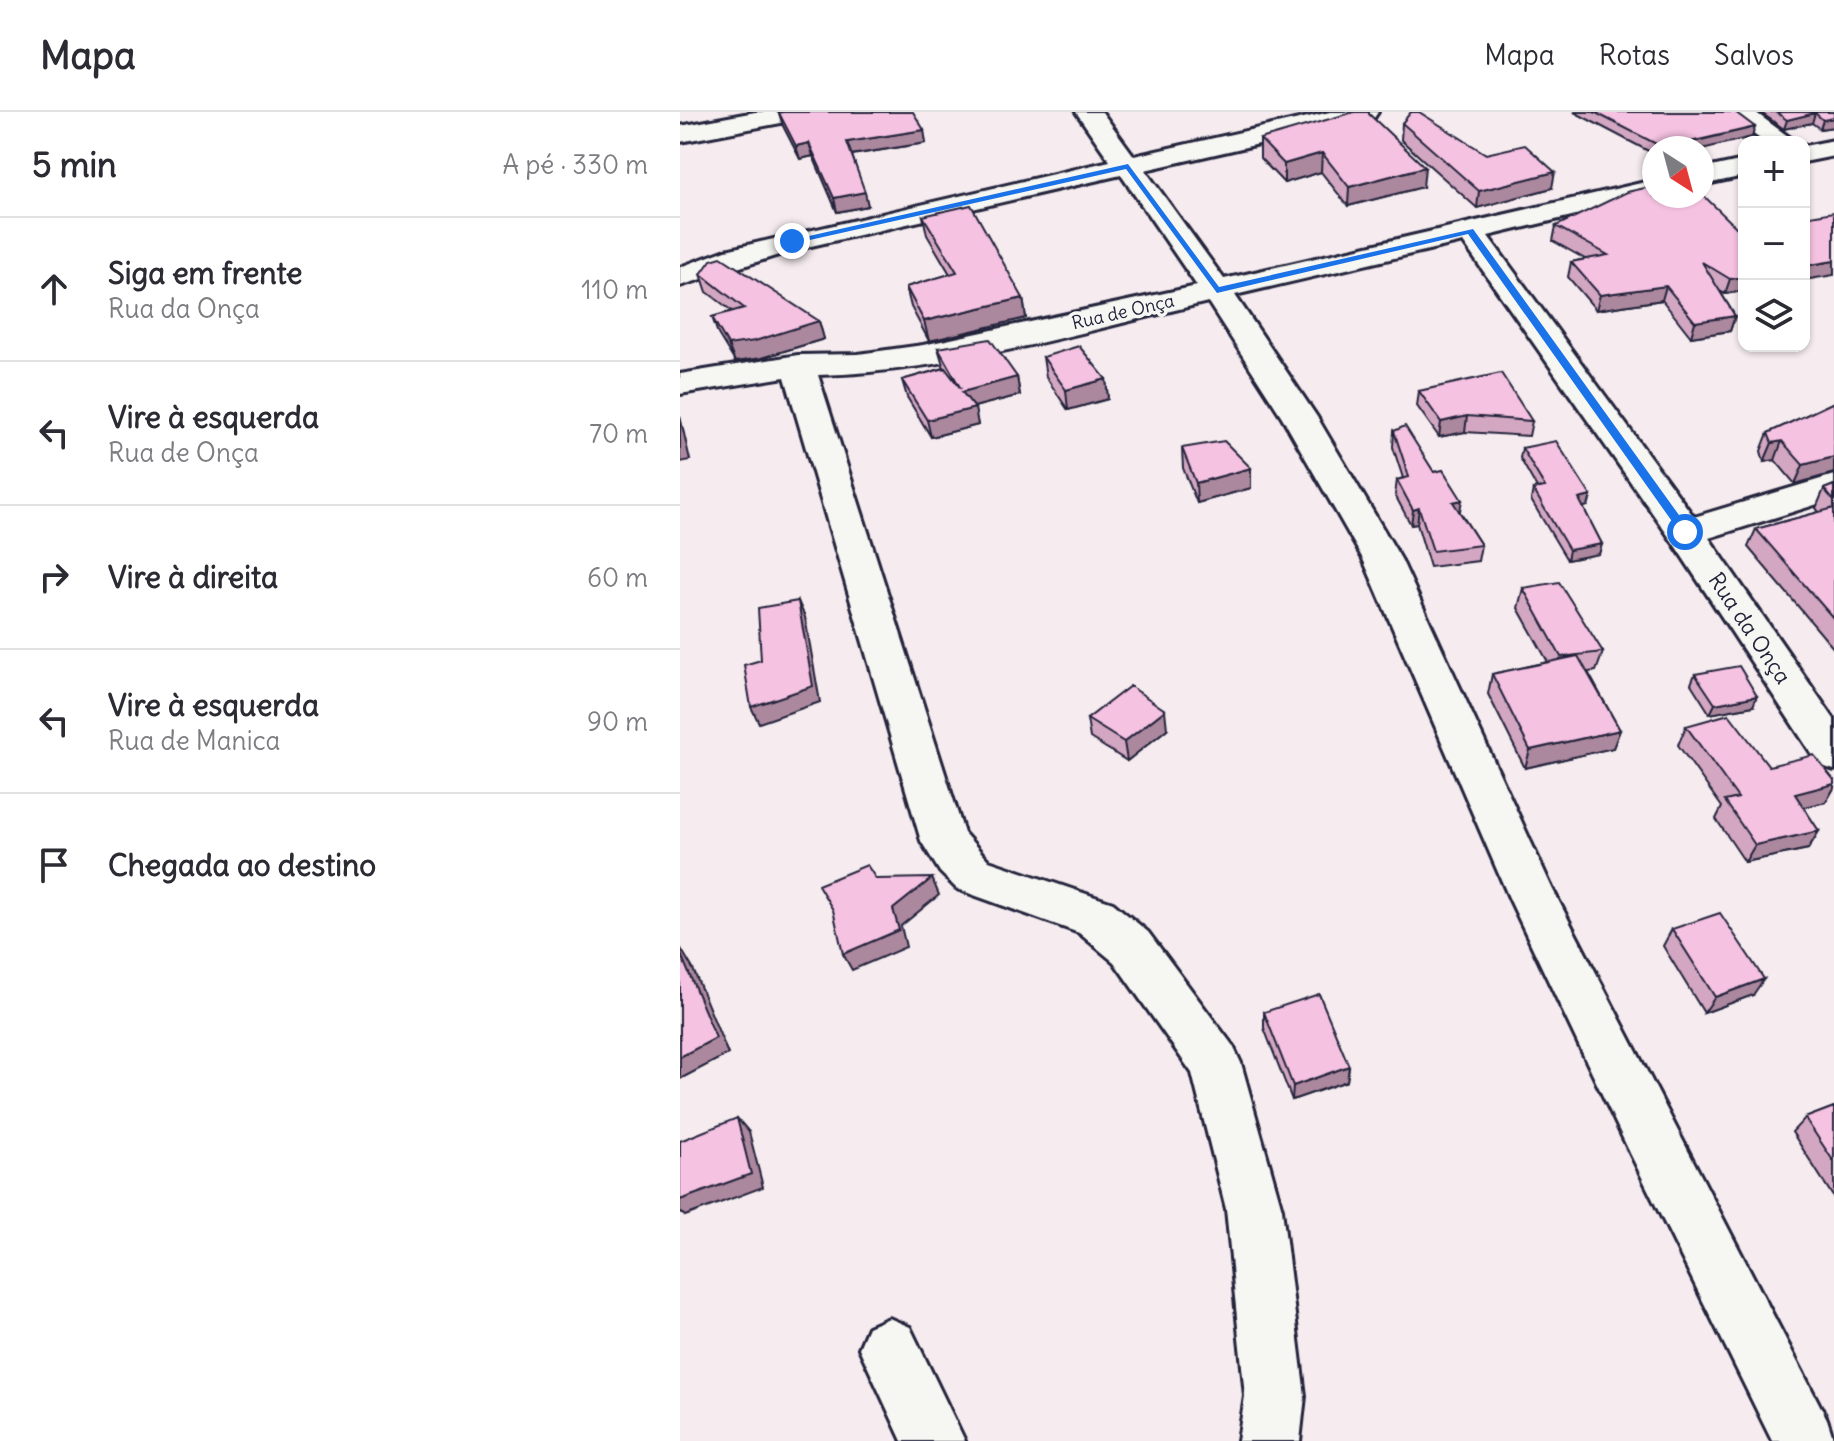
<!DOCTYPE html>
<html lang="pt">
<head>
<meta charset="utf-8">
<style>
	body { margin:0; font-family:Delius,sans-serif; background:#f2f2f3; color:#2b2b33 }
	.controls { position:absolute; right:24px; top:24px; display:grid; overflow:hidden; border-radius:16px; box-shadow:0 2px 6px #0004 }
	.controls button { width:72px; height:72px; display:grid; place-items:center; padding:0; border:0; border-bottom:2px solid #e1e1e2; background:#fff; color:#2b2b33; font:40px sans-serif }
	.compass { position:absolute; left:962px; top:24px; width:72px; height:72px; border-radius:50%; background:#fff; box-shadow:0 2px 6px #0004; rotate:144deg }
	.stop { position:absolute; width:24px; height:24px; margin:-18px; border:6px solid #1a73e8; border-radius:50%; background:#fff }
	.stop.end { background:#1a73e8; border-color:#fff; box-shadow:0 2px 8px #0008 }
	.list { margin:0; padding:0; list-style:none }
	h2 { display:flex; justify-content:space-between; align-items:center; height:104px; margin:0; padding:0 32px; font-size:34px }
	h2 small { font-size:26px; font-weight:400; color:#7c7c81 }
	.list li { display:grid; grid-template-columns:52px 1fr auto; gap:24px; align-items:center; box-sizing:border-box; height:144px; padding:0 32px; border-top:2px solid #e1e1e2 }
	.list b { display:block; font-size:30px; white-space:nowrap }
	.list p { margin:0; font-size:26px; white-space:nowrap; color:#7c7c81 }
	.list em { font-size:26px; font-style:normal; color:#7c7c81 }
	.icon { flex:none; width:44px; height:44px; fill:none; stroke:currentColor; stroke-width:2; stroke-linecap:round; stroke-linejoin:round }
	.map { position:relative; flex:none; width:1154px; height:1329px; overflow:hidden }
	header { display:flex; align-items:center; gap:48px; box-sizing:border-box; height:112px; padding:0 40px; background:#fff; border-bottom:2px solid #e1e1e2 }
	header strong { font-size:38px }
	nav { display:flex; gap:44px; margin-inline-start:auto; font-size:28px }
	main { display:flex }
	aside { flex:1; background:#fff }
	.map>svg:first-child { display:block }
</style>
</head>
<body>
<header>
<strong>Mapa</strong>
<nav><a>Mapa</a><a>Rotas</a><a>Salvos</a></nav>
</header>
<main>
<aside>
<h2>5 min<small>A pé · 330 m</small></h2>
<ul class="list">
<li><svg class="icon" aria-label="ahead" viewBox="0 0 24 24"><path d="M12 20V5M6 11l6-6 6 6"/></svg><div><b>Siga em frente</b><p>Rua da Onça</p></div><em>110 m</em></li>
<li><svg class="icon" aria-label="left" viewBox="0 0 24 24"><path d="M17 20v-9H6M10 6l-5 5 5 5"/></svg><div><b>Vire à esquerda</b><p>Rua de Onça</p></div><em>70 m</em></li>
<li><svg class="icon" aria-label="right" viewBox="0 0 24 24"><path d="M7 20v-9h11M14 6l5 5-5 5"/></svg><div><b>Vire à direita</b></div><em>60 m</em></li>
<li><svg class="icon" aria-label="left" viewBox="0 0 24 24"><path d="M17 20v-9H6M10 6l-5 5 5 5"/></svg><div><b>Vire à esquerda</b><p>Rua de Manica</p></div><em>90 m</em></li>
<li><svg class="icon" aria-label="arrive" viewBox="0 0 24 24"><path d="M6 21V4h12l-3 4 3 4H6"/></svg><div><b>Chegada ao destino</b></div></li>
</ul>
</aside>
<div class="map">
<svg width="1154" height="1329" viewBox="0 0 1154 1329">
	<rect width="100%" height="100%" fill="#f6ecef"/>
	<filter id="ink" filterUnits="userSpaceOnUse"><feTurbulence type="fractalNoise" baseFrequency=".0125" numOctaves="2"/><feDisplacementMap in="SourceGraphic" scale="16" xChannelSelector="R" yChannelSelector="G"/><feConvolveMatrix kernelMatrix="1 2 1 2 8 2 1 2 1" color-interpolation-filters="sRGB"/></filter>
	<g filter="url(#ink)">
		<g fill="none" stroke-linecap="round" stroke-linejoin="round">
			<!-- street casing -->
			<g stroke="#22223b" stroke-width="6">
				<path id="street" d="M75,0h55l-4,6 -9,2 -117,22v-16z
					M396,0h26l32,44 196,-44h48l-4,6 -9,2 -220,50 79,109 430,-99 2,16 -168,40 206,281 140,-42v24l-125,39 125,181v51l-15,-5 -147,-224 -209,-299 -228,53 82,122 84,142 151,329 275,531 7,22h-62l-143,-290 -119,-251 -147,-341 -81,-142 -74,-115c-127,30 -259,70 -390,73l146,458 25,28 124,42 35,29 85,114 8,17 41,146 23,187 -5,45h-62l7,-45 -19,-187 -34,-136 -78,-111 -35,-29 -122,-44 -17,-17 -19,-31 -136,-464 -105,17v-20l118,-19 60,-1 65,-9 274,-59 -76,-111 -323,74 -118,37v-19l46,-17 384,-89z
					M1044,0h31l41,30h-32z
					M1154,28v16l-30,6v-16z
					M1064,48v16l-42,9v-16z
					M209,1206l21,9 55,114h-63l-43,-93 9,-21z"/>
			</g>
			<!-- street -->
			<use href="#street" fill="#f6f6f2" fill-rule="evenodd"/>
		</g>
		<!-- wall -->
		<path fill="#d3a7c2" stroke="#22223b" stroke-width="2" d="M894,0h161l17,25 -50,11h-48v6z
			M1080,0h74v15l-14,2 -8,-6 -28,6z
			M99,1l147,30 -74,12 16,51 -31,6 -24,-56 -13,3 -17,-33z
			M689,2l54,73 -75,19 -27,-34 -37,11 -24,-25v-19z
			M722,11l84,31 66,34 -75,20 -76,-68z
			M243,104l100,82 3,20 -97,23 -18,-34 -5,-20 44,-13 -23,-39z
			M876,114l181,2 7,-1v64l-19,3 -5,-3 15,25 -5,15 -39,6 -29,-37 -66,10 -28,-33 3,-15 14,-3 -32,-18z
			M21,162l118,47 5,18 -63,19 -26,4 -17,-28 -6,-17 20,-6 -25,-19z
			M258,236l79,29 3,18 -46,12 4,18 -47,12 -24,-40 -5,-17 42,-12z
			M363,245l63,22 2,20 -40,11 -22,-33z
			M739,279l113,30 -3,15 -64,-4 -26,5 -22,-31z
			M1154,290l-39,82 -20,-24 -11,2 -3,-11 7,-18z
			M714,319l66,81 21,33 -3,16 -48,6 -13,-43 -6,1 -16,-30 2,-15 6,-2 -10,-31z
			M502,336l69,20v20l-54,15 -14,-35z
			M842,336l69,48 -3,10 -5,1 19,37 -3,10 -32,6 -36,-60 2,-11 4,-1 -17,-30z
			M1154,373v164l-86,-102 8,-18 63,-17 -3,-4 8,-19z
			M843,476l80,64 -7,19 -8,1 32,58 -7,18 -88,20 -37,-74 4,-20 56,-12 -30,-54z
			M1015,562l58,32 -43,8 -19,-30z
			M407,607l80,10 -40,32 -37,-23z
			M1006,614l83,40 65,14v8l-8,14 -23,5 16,24 -11,18 -63,13 -29,-43 6,-12 -44,-62z
			M992,817l81,66 -49,18 -41,-67z
			M584,900l85,54 -2,15 -55,19 -28,-72z
			M1154,995v91l-42,-66 13,-14z"/>
		<!-- shaded-wall -->
		<path fill="#ac889e" stroke="#22223b" stroke-width="2" d="M1135,1l-3,10 -28,6 3,-9z
			M1154,6v9l-14,2 3,-9z
			M1075,15l-3,10 -50,12 -34,-1z
			M244,18l2,13 -76,12 -3,-13z
			M129,31l4,13 -13,3 -4,-13z
			M642,41l-1,19 -37,11v-19z
			M745,55l-2,20 -75,19 1,-19z
			M875,60l-3,16 -75,20 2,-17z
			M185,80l3,14 -31,6 -3,-14z
			M1154,149v14l-30,5v-14z
			M1064,165v14l-19,3 5,-15z
			M986,174l-4,14 -66,10 4,-15z
			M343,186l3,20 -97,23 -5,-20z
			M1055,204l-5,15 -39,6 4,-15z
			M139,209l5,18 -63,19 -26,4 -7,-17z
			M337,265l3,18 -54,14 -4,-17z
			M426,267l2,20 -40,11 -2,-20z
			M295,296l3,17 -47,12 -4,-17z
			M0,304l10,44 -10,2z
			M787,304l-2,16 -26,5 2,-15z
			M1102,329l-7,19 -11,2 8,-19z
			M1154,345v16l-39,11 8,-19z
			M571,356v20l-54,15 -1,-20z
			M911,384l-3,10 -12,3 3,-10z
			M782,388l-3,16 -6,-14z
			M739,396l-2,16 -6,1 2,-15z
			M922,432l-3,10 -32,6 2,-10z
			M118,489l7,16 15,85 -61,21 -8,-16z
			M1077,584l-4,10 -43,8 5,-10z
			M485,598l2,19 -40,32 -3,-19z
			M940,618l-7,18 -88,20 5,-18z
			M1154,672v4l-8,14 -42,10 11,-18z
			M1139,719l-11,18 -63,13 10,-17z
			M252,766l7,17 -38,31 5,21 -54,23 -9,-16 50,-45z
			M0,835l13,22 35,85 -48,25z
			M1084,867l-11,16 -49,18 11,-16z
			M669,954l-2,15 -55,19 1,-14z
			M57,1006l12,14 14,55 -78,29 -5,-4v-12z"/>
		<!-- building -->
		<path fill="#f5c2e1" stroke="#22223b" stroke-width="2" d="M103,0h130l11,18 -77,12 18,50 -31,6 -25,-55 -13,3 -17,-33z
			M674,0h15v2l56,53 -76,20 -27,-34 -38,11 -24,-25z
			M731,0h8l67,42 39,-9 30,27 -76,19 -77,-68z
			M914,0h141l20,15 -91,21z
			M1096,0h58v6l-11,2 -8,-7 -28,7z
			M974,74v10h48v-2l35,34 7,-1v50l-14,2 -28,-17 33,54 -40,6 -29,-36 -66,9 -29,-33 37,-7 -52,-29 71,-34z
			M291,93l52,93 -99,23 -18,-34 51,-15 -34,-56z
			M1154,100v49l-30,5v-49z
			M41,145l98,64 -64,20 -27,4 -16,-28 32,-9 -43,-34 10,-14z
			M310,227l27,38 -55,15 13,16 -48,12 -25,-40 43,-12 16,21 -23,-41z
			M399,234l27,33 -40,11 -23,-33z
			M821,261l31,48 -65,-5 -26,6 -22,-31z
			M1154,290v55l-31,8 -21,-24 -10,2 -4,-10z
			M725,314l29,46 9,-2 19,30 -9,2 28,43 -48,6 -14,-43 -6,2 -16,-30 12,-3 -15,-46z
			M544,329l27,27 -55,15 -14,-35z
			M876,329l35,55 -12,3 23,45 -33,6 -36,-61 12,-2 -23,-39z
			M1154,373v16l-10,-12z
			M1154,396v111l-78,-90z
			M879,470l44,70 -42,5 -38,-69z
			M118,489l15,85 -62,21 -7,-42 17,-5 -3,-52z
			M898,544l42,74 -90,20 -38,-76z
			M1059,554l18,30 -42,8 -20,-30z
			M450,574l35,24 -41,32 -37,-23z
			M1049,602l40,52 45,-11 20,25v4l-39,10 24,37 -64,14 -30,-44 13,-3 -52,-72z
			M187,753l9,14 56,-1 -39,31 6,21 -56,24 -10,-44 -15,-25z
			M1040,801l44,66 -49,18 -43,-68z
			M0,840l36,86 -36,19z
			M639,882l30,72 -56,20 -29,-74z
			M1154,995v55l-29,-44z
			M57,1006l14,56 -71,26v-59z"/>
	</g>
	<!-- route -->
	<path fill="#1a73e8" d="M448,52l91,123 254,-58 216,300v5h-8l-213,-300 -251,59 -91,-124 -334,75 -5,-3z"/>
	<g text-anchor="middle" stroke-width="7" stroke-linejoin="round" paint-order="stroke">
		<!-- far-street labels -->
		<g font-size="18" fill="#22223b" stroke="#f6f6f2">
			<text transform="translate(443 200) rotate(-13)" y="6">Rua de Onça</text>
		</g>
		<!-- street labels -->
		<g font-size="22" fill="#22223b" stroke="#f6f6f2">
			<text transform="translate(1070 516) rotate(56)" y="8">Rua da Onça</text>
		</g>
	</g>
</svg>
<div class="controls">
<button>+</button>
<button>−</button>
<button><svg class="icon" aria-label="layers" viewBox="0 0 24 24"><path d="M12 4l9 5-9 5-9-5zM3 14l9 5 9-5"/></svg></button>
</div>
<svg class="compass" viewBox="-18 -18 36 36"><path d="M0-13l5 13h-10z" fill="#e53935"/><path d="M0 13l5-13h-10z" fill="#7c7c81"/></svg>
<div class="stop" style="left:1005px;top:420px"></div>
<div class="stop end" style="left:112px;top:129px"></div>
</div>
</main>
</body>
</html>
